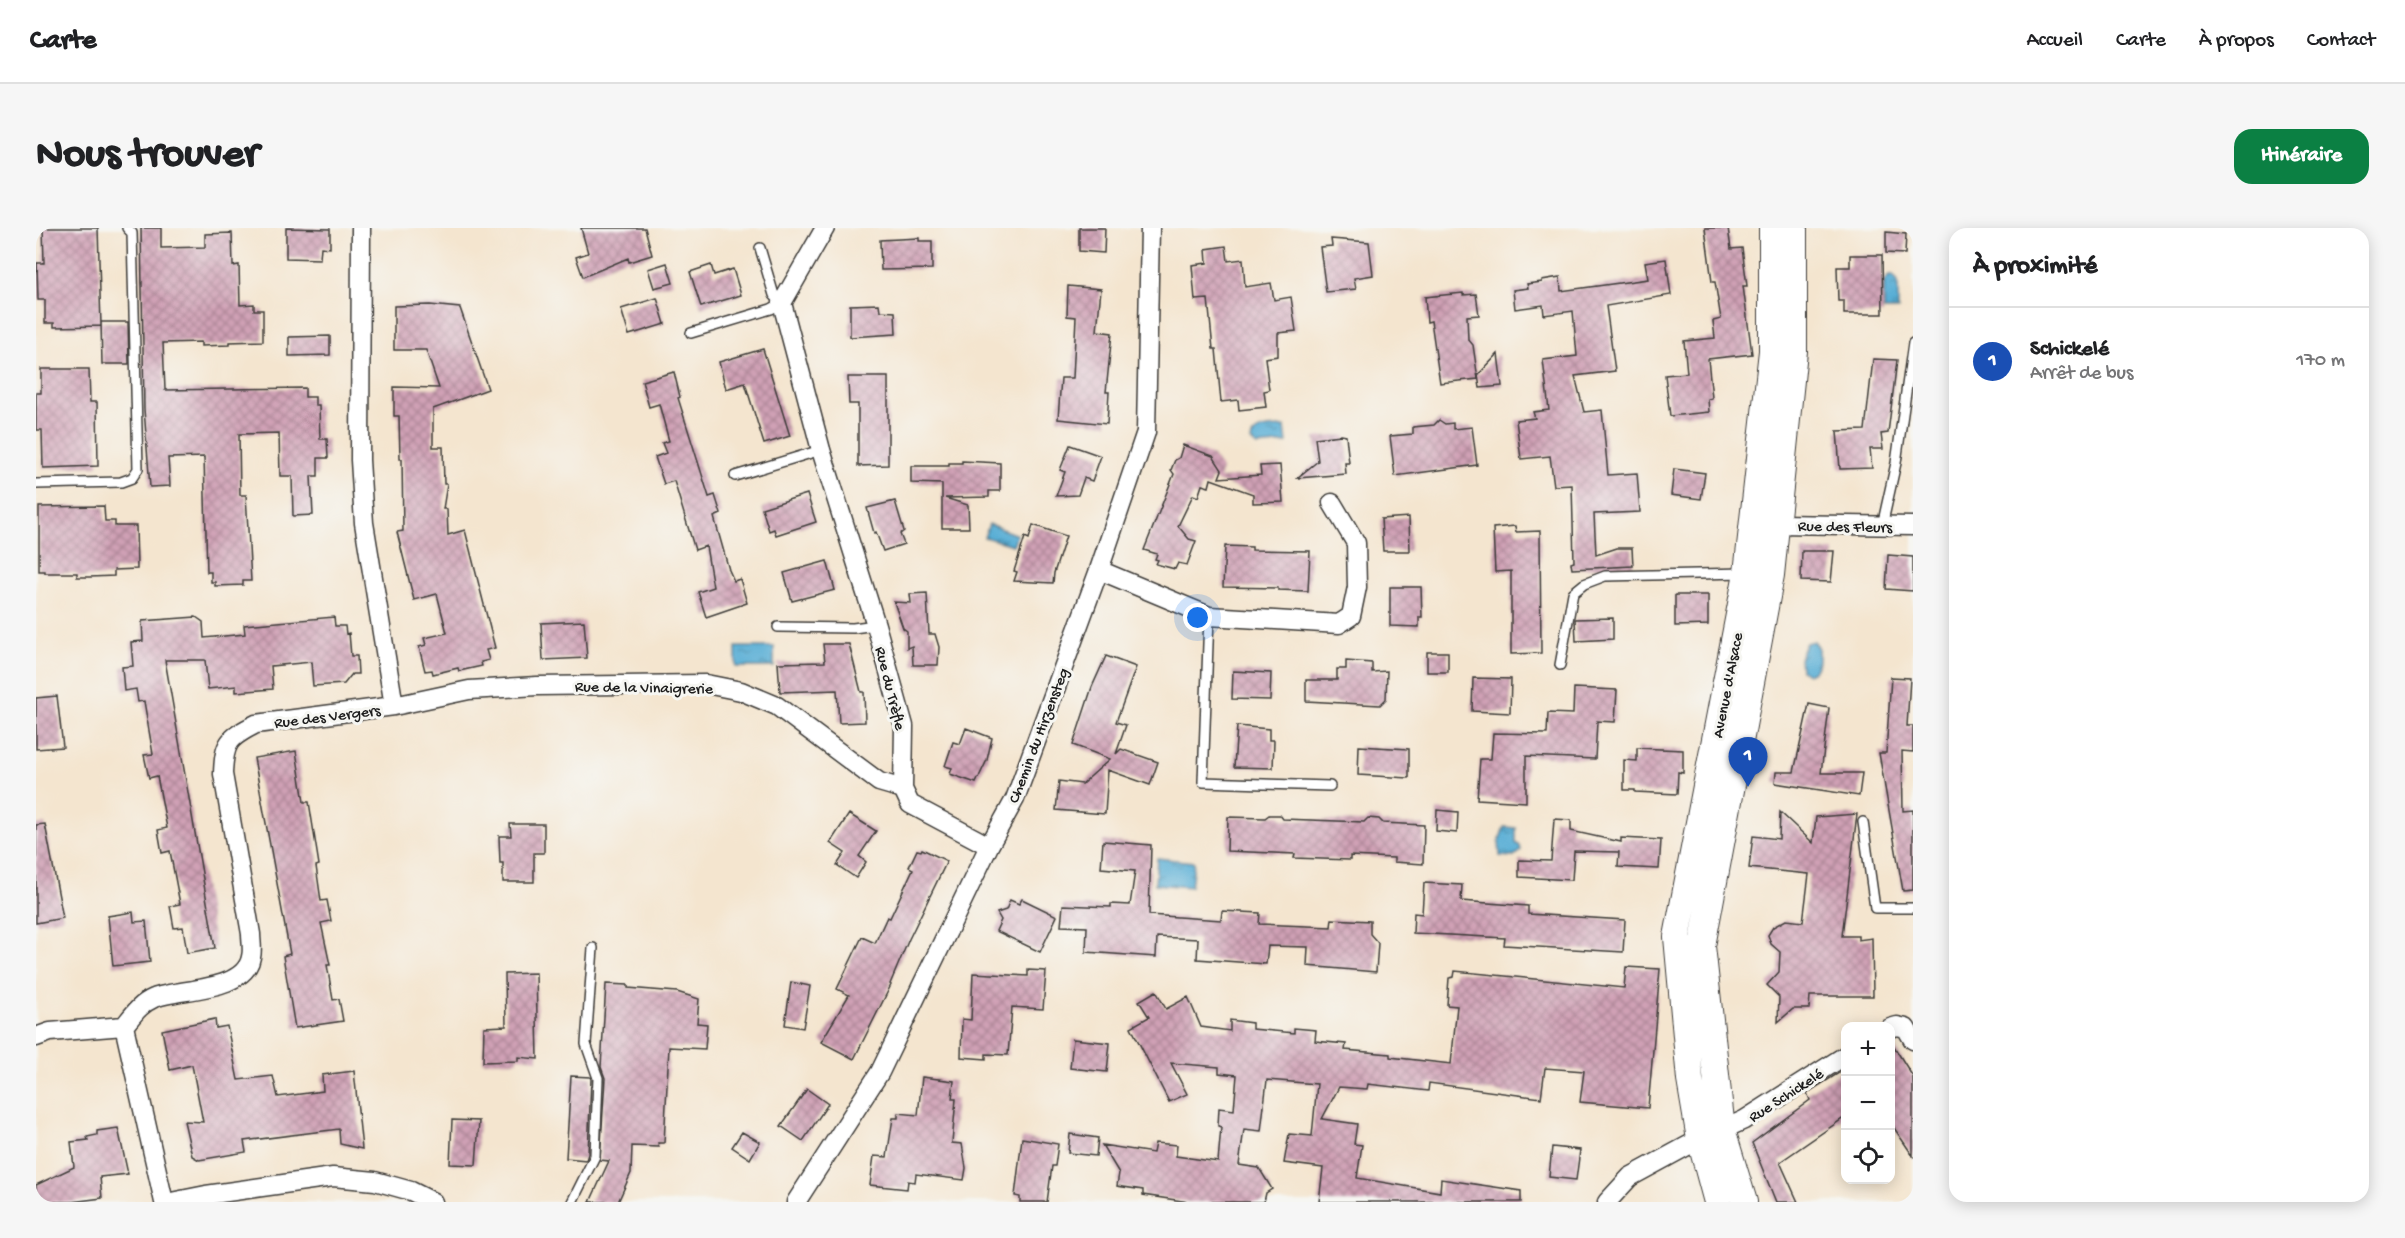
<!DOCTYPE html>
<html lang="fr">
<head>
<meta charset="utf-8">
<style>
	body { margin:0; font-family:"Gochi Hand",sans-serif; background:#f6f6f6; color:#202124 }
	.controls { position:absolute; right:18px; bottom:18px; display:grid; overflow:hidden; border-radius:12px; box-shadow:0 3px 15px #0003 }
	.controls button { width:54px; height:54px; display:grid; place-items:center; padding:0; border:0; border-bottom:2px solid #e0e0e0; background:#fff; color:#202124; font:30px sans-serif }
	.you { position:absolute; left:1162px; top:390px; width:21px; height:21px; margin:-15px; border:4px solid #fff; border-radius:50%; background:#1a73e8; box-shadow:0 0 0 9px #1a73e833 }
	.badge { display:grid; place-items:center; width:39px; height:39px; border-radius:50%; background:#0b8043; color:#fff; font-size:20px; font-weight:700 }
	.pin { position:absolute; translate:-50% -50px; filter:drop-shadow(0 2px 3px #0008) }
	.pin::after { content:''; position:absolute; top:32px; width:21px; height:18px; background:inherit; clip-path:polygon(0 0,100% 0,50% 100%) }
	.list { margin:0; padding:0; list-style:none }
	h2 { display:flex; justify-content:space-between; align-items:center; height:78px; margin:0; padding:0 24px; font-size:26px }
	h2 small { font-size:20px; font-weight:400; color:#757577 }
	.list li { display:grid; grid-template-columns:39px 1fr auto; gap:18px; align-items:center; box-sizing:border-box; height:108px; padding:0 24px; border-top:2px solid #e0e0e0 }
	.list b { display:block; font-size:22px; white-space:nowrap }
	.list p { margin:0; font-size:20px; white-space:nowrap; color:#757577 }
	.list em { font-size:20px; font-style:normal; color:#757577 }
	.icon { flex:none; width:33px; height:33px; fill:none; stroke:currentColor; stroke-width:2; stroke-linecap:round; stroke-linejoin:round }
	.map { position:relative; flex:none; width:1877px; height:974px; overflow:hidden; border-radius:18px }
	header { display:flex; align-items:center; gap:36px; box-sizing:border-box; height:84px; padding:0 30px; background:#fff; border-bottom:2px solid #e0e0e0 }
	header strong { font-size:28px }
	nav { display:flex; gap:33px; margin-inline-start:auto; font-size:21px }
	.intro { display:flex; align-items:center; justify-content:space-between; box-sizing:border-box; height:144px; padding:0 36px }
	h1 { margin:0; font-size:42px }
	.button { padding:15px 27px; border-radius:18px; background:#0b8043; color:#fff; font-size:21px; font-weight:700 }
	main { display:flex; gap:36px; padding:0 36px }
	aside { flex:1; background:#fff; border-radius:18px; box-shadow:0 3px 15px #0003 }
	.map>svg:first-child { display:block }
</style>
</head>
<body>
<header>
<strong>Carte</strong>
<nav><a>Accueil</a><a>Carte</a><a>À propos</a><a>Contact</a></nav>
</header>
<div class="intro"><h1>Nous trouver</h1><a class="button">Itinéraire</a></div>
<main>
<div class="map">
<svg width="1877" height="974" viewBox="0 0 1877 974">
	<defs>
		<pattern id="water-ripples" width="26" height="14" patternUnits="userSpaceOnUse" patternTransform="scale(1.5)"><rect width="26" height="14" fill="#58aed5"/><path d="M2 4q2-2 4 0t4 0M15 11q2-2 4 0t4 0" fill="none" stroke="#488dac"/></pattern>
		<pattern id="building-cross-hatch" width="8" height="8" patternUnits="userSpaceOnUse" patternTransform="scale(1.5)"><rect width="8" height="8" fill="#d0a1b6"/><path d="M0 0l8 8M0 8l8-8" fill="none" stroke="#a88293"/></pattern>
	</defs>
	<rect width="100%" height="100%" fill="#f6f6f2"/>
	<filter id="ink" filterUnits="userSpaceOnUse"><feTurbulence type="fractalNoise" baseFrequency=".0167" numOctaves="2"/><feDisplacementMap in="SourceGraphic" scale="12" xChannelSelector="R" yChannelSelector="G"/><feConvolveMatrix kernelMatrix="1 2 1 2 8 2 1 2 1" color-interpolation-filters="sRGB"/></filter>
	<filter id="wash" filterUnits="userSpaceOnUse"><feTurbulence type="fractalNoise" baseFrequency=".008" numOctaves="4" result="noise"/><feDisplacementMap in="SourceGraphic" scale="24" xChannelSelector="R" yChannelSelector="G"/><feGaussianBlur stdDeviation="1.35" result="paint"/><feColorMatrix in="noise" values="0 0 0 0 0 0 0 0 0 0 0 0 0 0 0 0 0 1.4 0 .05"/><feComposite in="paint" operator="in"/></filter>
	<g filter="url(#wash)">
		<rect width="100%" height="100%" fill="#f4e5cf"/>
		<!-- water -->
		<path fill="url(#water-ripples)" stroke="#3a6578" stroke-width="1.5" d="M1853,48h4l5,6v28h-14v-29z
			M1249,199l2,16 -30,3 -6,-5c1,-15 22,-13 34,-14z
			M953,296l28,11 -4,10 -29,-8z
			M1777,413l5,7c0,10 2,23 -11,26l-6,-4 -1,-14 6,-13z
			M700,419h38v20h-38z
			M1468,599l12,1v15l4,3 1,5 -7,6 -14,-1 -1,-15z
			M1121,630l37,4 -3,25 -36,-3z"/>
		<g id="blocks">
			<!-- building -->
			<path fill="url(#building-cross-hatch)" d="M7,0h55l3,98 -47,1v-4h-9v-23h-7l-1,-37h7z
				M105,0h20v20l44,-1v-13l27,-1 1,33 6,-1 1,40 14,-1v6h9v31l-34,1v3l-28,1v-4l-38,1 2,47 140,-2v9h10v8h4l1,34h7l1,19h-10v18h-7l2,39 -20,1 -1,-40h-12l-1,-43 -40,1 1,61h6l5,86h-8v4l-28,1v-4h-4v-10h-4l-3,-115 -36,1 2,28 -20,1 -6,-78z
				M250,0l44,1v19l-9,-1 -1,12 -34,-1z
				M545,0h64l7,27 -23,7 -1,-4 -45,19 -7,-20 12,-4z
				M1043,0h26l-1,25 -25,-2z
				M1669,0h23l3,21 11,-1 5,38h-4l9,68 -44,5 4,39 -4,1 1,13 -39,4 -5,-41 22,-2 -3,-32 31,-3 -2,-17 8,-2 -6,-37h-3z
				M1850,4l20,2 -1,20 -19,-1z
				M883,10v3h13v28l-51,1 -1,-30z
				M1295,11l38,3 4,33 -19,3 2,11 -30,3 -6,-45 12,-1z
				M1190,18l2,15 15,-2 2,28 26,-4 3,17 17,-3 5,34 -18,2v23l-13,2 4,32 -5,1 2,16 -27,3 -1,-10 -17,2 -5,-53h-3l-5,-50 -13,1 -3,-35 15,-2 -1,-14z
				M1814,27h32l1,59h-39v-13h-6l-1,-34h13z
				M1630,31l5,36 -65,11 9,65 -40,5 9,36 18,-2 6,65 29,-2 3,39 -46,2 2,41 21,-7h15l1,18 -61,3 -1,-6 3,-1 -2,-77 -18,1 -4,-30 -29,3 -5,-39 19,-2 -2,-6 16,-2 -6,-50 34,-4 -4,-45 -29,4 -1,-10 -28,4 -2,-19 15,-2 -1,-4 15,-2v-2l18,-3 1,14 87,-12 -3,-17z
				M631,35l6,20 -19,5 -6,-19z
				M675,37l3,10 19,-6 8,26 -40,12 -11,-35z
				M1032,58l33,3 -4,42 15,2 -6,59h3l-2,32 -49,-5 3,-41h12l3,-61 -9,-1z
				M1427,65v2l13,-1 3,21 -12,1 1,23 5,6 5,34 -38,4 -9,-62 -4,1 -2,-25z
				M621,70l8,26 -36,11 -8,-26z
				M843,76l1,7 15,1 1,22 -46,3v-32z
				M394,77l30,3 28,81 -55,20v38h10l1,37h3l-4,25h4l1,26 17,-5 30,118 -9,2 3,10 -8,2 1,4 -23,5 -1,-3 -25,6 -1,-4 -7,1 -6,-24 7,-2 -2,-7 23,-5 -10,-39 -23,6 -17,-68 6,-1 -1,-72h-2l-1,-43h-5v-29l45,1 -13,-38h-32v-44z
				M65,94h27l1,42h-27z
				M294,108v19l-41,1v-19z
				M727,121l27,87 -26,8 -19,-61 -19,6 -7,-27z
				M1462,126l4,32 -22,2 -2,-13z
				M1837,131l24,1 -9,73 -7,1 2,15h-13l2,19 -32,1 -3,-38 28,-1z
				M5,141h48l1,33h7l1,64 -55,2 -1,-38h-6v-37h5z
				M638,144l6,25 -2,1 31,99 6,-2 6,19 -7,3 15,53 5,11 6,-2 7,24 -41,14 -8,-25 15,-5 -7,-41 -11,4 -21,-69 -10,3 -9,-27 11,-4 -4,-10 7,-2 -10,-37 -10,3 -7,-26z
				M812,149h40v88l-30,1v-62h-9z
				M1403,192l6,4 8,-1v6l19,-2 5,38 -82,11 -5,-40 23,-2v-7l21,-2z
				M1305,207l5,1 3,27h-4l1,11 -49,4 21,-17 -3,-23z
				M1034,217l31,11 -9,25 -8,-3 -6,17 -22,1 9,-24 -5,-2z
				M1147,217l30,11 9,14 -3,8 42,-3 -1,-9 20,-1 3,37 -30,1v-9l-42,-15 -2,8 -7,-2 -4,12 -5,-2 -15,31 11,13 7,2 -9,24 -9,-2 -3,6 -19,-5 2,-4 -3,-1 2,-5 -13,-4 30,-76 -3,-4 4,-10 4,-2z
				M926,233l38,2v28h-11v6l-44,1 23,7 1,23h-27v-44l-31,-1v-17h38v-3h13z
				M1638,241l31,4 -4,26 -30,-4z
				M771,266l9,28 -40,13 -2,-6 -5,2 -7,-23z
				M859,273l9,30 -4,3 4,10 -21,7 -7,-19 -2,1 -7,-25z
				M68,278l1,15h10v5h21l1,43 -23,1v6l-24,1h-13v-4h-32v-2h-6v-64z
				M1373,289l1,34h-27l-2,-32z
				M997,297l33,11 -12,37 -1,10 -39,-2 3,-9 -3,-1 11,-34 4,2z
				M1479,298l1,6 24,-1 1,122 -30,1v-83l-16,1 -2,-44z
				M1189,318l27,1v3l58,1 -2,40 -30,-1v-2l-55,-1z
				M1766,323h32l-3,31 -30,-1z
				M1852,327l25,2v34l-27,-2z
				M791,333l8,29 -43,11 -8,-28z
				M1354,359h31l1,30h-3v10l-29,-1z
				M891,365l2,41h6l4,13 -1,18h-25l-1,-19 -5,2v-17l-4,-3 -9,-26 17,1 -1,-9z
				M1639,367h33v30l-33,1z
				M160,389l7,5 1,16 41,-4 -1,-9 90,-8 1,9h10l1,8 3,-1 2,23h6l1,18h-6l-8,10 -31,2 -2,-24 -40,4 2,23 -37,3v-6l-28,3 -3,-29h-40l50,288 -28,5 -4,-26 -9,1 -4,-22 10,-2 -10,-53 -8,2 -4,-23 9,-2 -10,-52 -8,2 -5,-23 9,-1 -9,-53 -6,1 -2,-13 -12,2 -2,-24 11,-1 -2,-24 12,-1 -1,-20z
				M1577,390v21l-37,2 -1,-22z
				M548,393l3,37 -44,2 -2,-37z
				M787,416h26l12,48h3l1,30 -26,1 -2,-33 -57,2 -2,-29 47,-1z
				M1391,424h21v20h-21z
				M1070,428l30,11 -20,55 10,3 -10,29 5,-5 37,13 -8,23 -42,-15 -3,44 -49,-4 3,-29 23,3 28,-25 -37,-14 19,-58z
				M1310,433l26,2v9l15,-1 -1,28 -6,6 -74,-4v-21h31v-11h9z
				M1197,443l38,2 -1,27 -38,-1z
				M1855,449l19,1 -3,48h6v26l-11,-1 1,60 10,-1v80l-10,1 -24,-138h7z
				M1437,450l38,1 -1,34 -38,-2z
				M1538,460l43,2 -2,32 -18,-1 -2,38 -69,-3v46l-49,-3 3,-40h11l2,-26 54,1 1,-21 25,1z
				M21,468l6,51 -27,2v-51z
				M1773,476l20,4 -8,65h41l-3,23 -84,-13 1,-11h18z
				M1201,498l32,3v11h5l-1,28 -39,-1z
				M930,500l26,10 -5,22 -11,23 -26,-9 2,-6 -7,-2 8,-24 7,2z
				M1323,518l50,3v29l-51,-3z
				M1601,520l46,2v23l-5,-1 -1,22 -42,-2v-2h-11v-30l13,1z
				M260,523l8,51h5l10,63 -3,1 5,35 6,-1 4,21 -10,2 9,42h-3l6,35 6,-1 4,22 -48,7 -12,-72 7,-2 -36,-196z
				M1401,582l21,2 -1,21 -21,-2z
				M1744,584l33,31 3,-26 41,-3 -15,122h16v4l14,-2 1,58h-63l-1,13h-16l-15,13 1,-25 -12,-12 12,-13 1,-20 -9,-8 -3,-9 5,-8 13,-7 17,2 6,-48 -60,-6 4,-32 26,3z
				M813,586l27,17 -17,25 7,6 -10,16 -19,-13 8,-12 -15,-10z
				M1233,587h11l3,4 81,3 4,-4 11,1 4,4 41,2 -1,39 -29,-2v-4l-44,-2v4l-56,-2 1,-4 -68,-3 1,-34 37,1z
				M1518,591l17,1v11l50,11v-4l40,2 -2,29 -41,-2 1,-15 -45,-1 -2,29 -53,-3v-17l32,1z
				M9,596l18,94 -27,5v-98z
				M474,596h34v29h-10v29h-31v-19h-3l-1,-27h12z
				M1067,613l48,4 -2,70 72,5 1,-9 38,2 -1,11 72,3 1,-8 38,2v13l8,9 -2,29 -69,-6 1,-19 -40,-1 -2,18 -69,-5 1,-20 -41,-2 -1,20 -70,-5 1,-25 -26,-1 2,-21 48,2v-3l19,1 5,-34 -34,-3z
				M886,621l25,12 -38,78 -19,45 1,1 -37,74 -33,-17 28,-47 -12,-6 25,-52 13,6 12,-26 3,1 23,-49 -4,-2 8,-17 4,1z
				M1388,655l38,2 -1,16 67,5v8l97,6 -2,32 -119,-7 1,-7 -92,-5 1,-20 8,1z
				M986,671l35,17 -17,36 -44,-21 5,-11 -4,-7 9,-3 4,-10 9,4z
				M97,684l1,10 12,-1 4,41 -37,4 -5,-50z
				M1590,739l34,2 -12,139 -68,-6 4,-31 -39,-3 -4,30 -112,-15 -1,8 -60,-7 -1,5 -28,-2 -17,32 35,5 -3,20 8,1 -5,33 83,14 1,-13 80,12v11h-202l4,-34 -39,-5 5,-29 23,2 5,-52 -50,-4 -6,51 -17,-2 -5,36 20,3 13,21 -6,4 -2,9h-75l-46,-7v-5l-26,-4 2,-13 -17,-28 51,8 2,-10 22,2 -1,11 42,6 3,-35 -3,-1 1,-18 15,2 3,-35 -18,-2v-6l-48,-4 16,31 -18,8 -38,-75 18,-10 -10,-16 17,-10 10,18 22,-12 13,30 29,4v-11l22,3v6l42,4v-5l22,2 -1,11 31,3 -1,6 45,4v3l61,7 6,-58 -10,-1 2,-27 5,-1 1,-6 169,17z
				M992,742l18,1 -3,38 -31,-2 -4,48 -22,-1v5l-25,-2 1,-38 9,1 2,-47 55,3z
				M500,745l2,86 -20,-2v4l-35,1 1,-35 22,-1 -1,-52z
				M755,754l19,4 -7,42 -18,-3z
				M570,756l22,1v3l49,4 22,7 -2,24 10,1 -2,25 -36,-2 -5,96h-6l1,4 -27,-1 -1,27 -13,29h-28l19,-41 -9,-1 5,-82 -4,-11z
				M179,791l1,9 11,-2 11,54 35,-4 5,21 45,-6 -1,-16 32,-4 8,78 -22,-5 -1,-15 -95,12 2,11 -47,8 -7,-4 -8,-35 19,1 -11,-57 -22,5 -8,-40z
				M1037,811l37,4 -3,29 -37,-4z
				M1854,812l23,37v79l-23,-34z
				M1809,841v48l-65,45 18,40h-22l-24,-59 58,-43 -3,-7z
				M535,848l19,1 1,2 -3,75 -2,6 -20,-2z
				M886,849l32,4 -2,18h4l-4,44 10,1 4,24 -2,12 -48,-6 -1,8 -7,-1 -1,8 -37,-4 4,-29 13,1 6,-39h5v-5l20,2z
				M771,861l21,15 -25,37 -22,-15z
				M416,892l27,1 -3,44 -26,-1z
				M82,900l10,46 -28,3 2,21 -31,4h-35v-17l38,-18 -3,-25 17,-2 -1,-3 10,-2v-4z
				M706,904l18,10 -10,17 -18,-12z
				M1034,906l28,4 -2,18 -28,-3z
				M986,910l36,6 -3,22h-3l-5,36h-27v-5l-5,-1z
				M1516,919l28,3 -4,30 -27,-3z"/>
		</g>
	</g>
	<g filter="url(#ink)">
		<use href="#blocks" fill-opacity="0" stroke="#3c3a37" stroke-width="1.5"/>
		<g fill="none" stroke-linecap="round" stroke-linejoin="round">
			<!-- lane casing -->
			<g stroke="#3c3a37" stroke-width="12">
				<path id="lane" d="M655,105l80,-24 11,-6 -8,-8 -14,-47
					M699,248l86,-26
					M0,256l85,-2 11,-4 6,-9 -6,-236 -5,-5
					M1846,298l14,-63 17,-120
					M1173,388l-6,166 127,4
					M742,399l75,1 23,-3
					M1524,437l13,-72 11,-9 21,-8 140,-3
					M1827,594l12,86h38
					M536,974l23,-46 3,-78 -12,-34 7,-96"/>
			</g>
			<!-- street casing -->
			<g stroke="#3c3a37" stroke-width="21">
				<path id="street" d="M789,0l-43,75 39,147 55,175 28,101 -1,63 7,15 79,42
					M1741,296l136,2
					M1063,342l110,46 130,8 12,-8 6,-29 -1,-44 -24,-40
					M358,478l75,-16 68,-4 169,-2 35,7 36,15 102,76 24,7
					M88,798c9,-11 16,-22 30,-28 25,-10 91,-6 97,-41 2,-7 0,-16 0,-23l-28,-160c1,-31 5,-36 33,-50l138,-18 -30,-183 -4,-63 1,-232
					M1854,800l7,-2 9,2 7,12
					M0,809l14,-5 74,-6 40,176
					M1686,902l22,-10 102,-65
					M135,974l35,-7 127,-18 42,4 36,10 22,11
					M760,974l84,-130 109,-226 26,-47 84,-229 47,-138 4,-204
					M1571,974l23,-25 70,-38"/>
			</g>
			<!-- secondary casing -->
			<g stroke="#3c3a37" stroke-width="28">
				<path id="secondary" d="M1681,974l-17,-63 -10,-59 -13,-143 70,-364 25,-222v-123
					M1708,974l-22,-72 -20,-184 69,-371 23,-224v-123"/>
			</g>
			<!-- lane -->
			<use href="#lane" stroke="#fff" stroke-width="9"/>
			<!-- street -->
			<use href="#street" stroke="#fff" stroke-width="18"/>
			<!-- secondary -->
			<use href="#secondary" stroke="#fff" stroke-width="26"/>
		</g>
	</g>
	<g text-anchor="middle" stroke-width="6" stroke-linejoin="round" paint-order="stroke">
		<!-- street labels -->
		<g font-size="16" fill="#1c1c1c" stroke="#f6f6f2">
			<text transform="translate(1809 297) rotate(1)" y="6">Rue des Fleurs</text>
			<text transform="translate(1690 457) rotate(-79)" y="6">Avenue d'Alsace</text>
			<text transform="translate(608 458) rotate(1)" y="6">Rue de la Vinaigrerie</text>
			<text transform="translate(856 460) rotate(76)" y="6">Rue du Trèfle</text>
			<text transform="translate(291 487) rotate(-7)" y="6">Rue des Vergers</text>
			<text transform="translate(1001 507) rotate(-69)" y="6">Chemin du Hirzensteg</text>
			<text transform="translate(1749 866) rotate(-33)" y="6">Rue Schickelé</text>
		</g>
	</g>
</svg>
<div class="controls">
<button>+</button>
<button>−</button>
<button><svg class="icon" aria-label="locate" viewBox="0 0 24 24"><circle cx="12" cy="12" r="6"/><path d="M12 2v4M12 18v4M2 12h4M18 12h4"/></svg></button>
</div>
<div class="you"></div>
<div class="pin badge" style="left:1712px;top:559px;background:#1a4fb4">1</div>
</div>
<aside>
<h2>À proximité<small></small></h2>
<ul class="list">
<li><span class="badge" style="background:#1a4fb4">1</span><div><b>Schickelé</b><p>Arrêt de bus</p></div><em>170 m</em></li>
</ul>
</aside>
</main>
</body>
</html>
